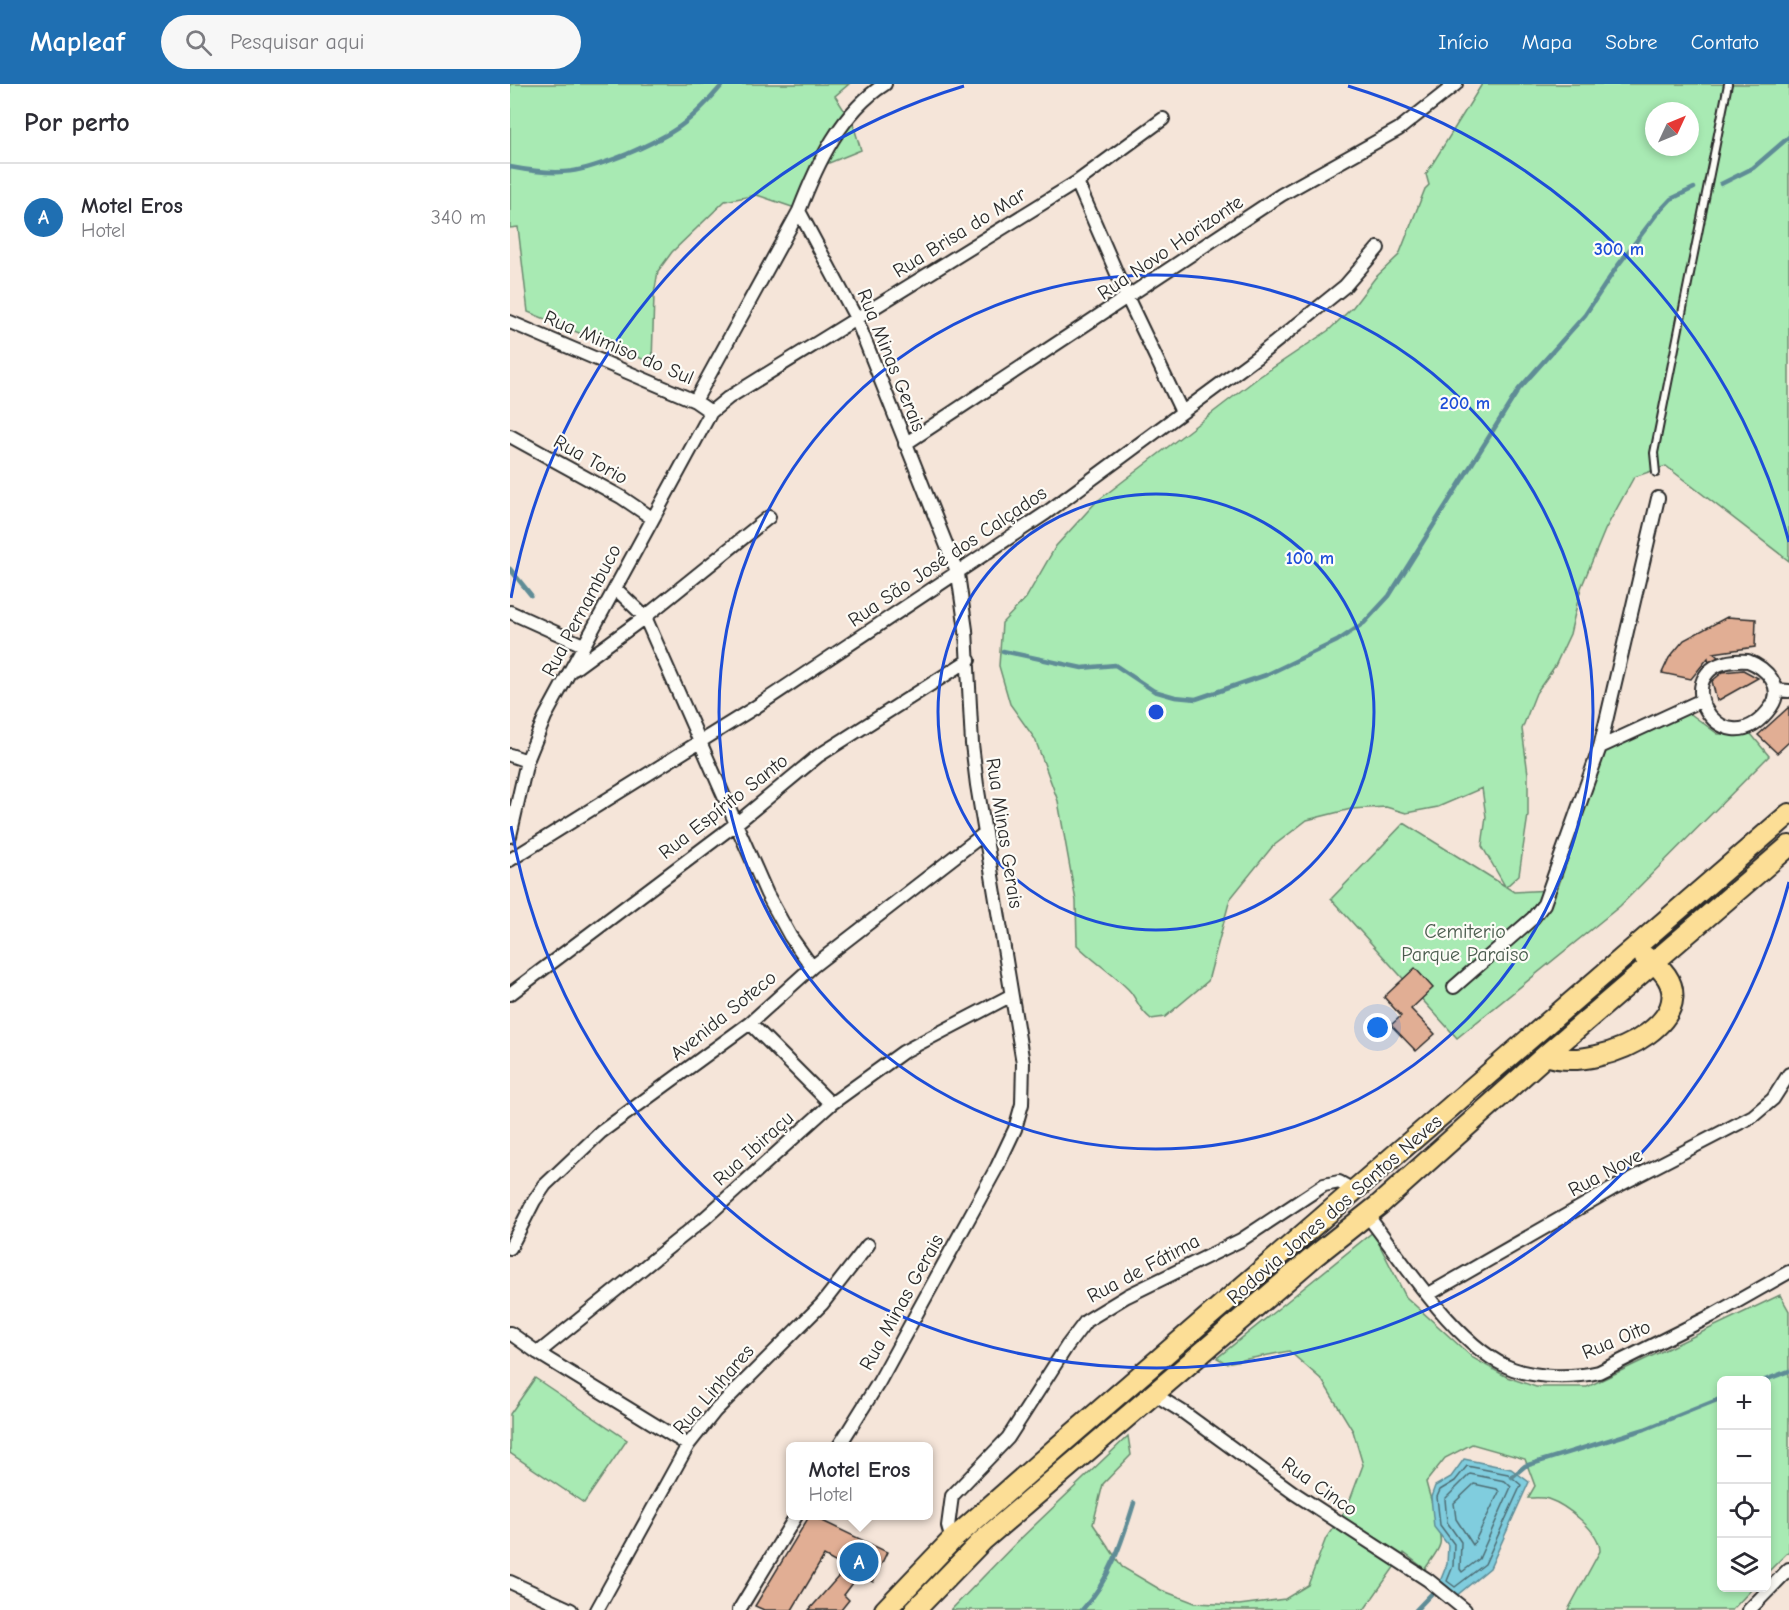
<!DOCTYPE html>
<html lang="pt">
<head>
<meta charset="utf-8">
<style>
	body { margin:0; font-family:"Comic Neue",sans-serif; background:#f7f7f7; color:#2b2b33 }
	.controls { position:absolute; right:18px; bottom:18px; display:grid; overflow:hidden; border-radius:9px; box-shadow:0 3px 9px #0003 }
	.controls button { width:54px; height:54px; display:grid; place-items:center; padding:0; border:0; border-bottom:2px solid #e1e1e2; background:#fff; color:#2b2b33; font:30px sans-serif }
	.compass { position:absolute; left:1135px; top:18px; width:54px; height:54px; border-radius:50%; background:#fff; box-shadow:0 3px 9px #0003; rotate:46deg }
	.you { position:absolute; left:868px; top:944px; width:21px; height:21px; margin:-15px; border:4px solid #fff; border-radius:50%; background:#1a73e8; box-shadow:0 0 0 9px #1a73e833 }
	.badge { display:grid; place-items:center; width:39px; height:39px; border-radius:50%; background:#1f6fb2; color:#fff; font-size:20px; font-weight:700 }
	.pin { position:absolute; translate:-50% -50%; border:3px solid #fff; box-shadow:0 2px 6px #0006 }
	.popup { position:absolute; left:276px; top:1358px; width:147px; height:78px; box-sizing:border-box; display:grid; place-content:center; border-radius:9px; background:#fff; filter:drop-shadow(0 2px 4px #0005); font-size:20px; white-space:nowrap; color:#7c7c81 }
	.popup b { font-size:22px; color:#2b2b33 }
	.popup::after { content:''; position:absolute; left:50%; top:100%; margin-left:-12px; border:12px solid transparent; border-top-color:#fff }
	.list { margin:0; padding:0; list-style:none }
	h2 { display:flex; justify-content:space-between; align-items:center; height:78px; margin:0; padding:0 24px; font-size:26px }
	h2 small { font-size:20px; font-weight:400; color:#7c7c81 }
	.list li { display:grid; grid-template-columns:39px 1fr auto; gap:18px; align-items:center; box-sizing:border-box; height:108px; padding:0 24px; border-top:2px solid #e1e1e2 }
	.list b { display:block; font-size:22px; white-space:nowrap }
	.list p { margin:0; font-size:20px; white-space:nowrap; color:#7c7c81 }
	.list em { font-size:20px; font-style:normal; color:#7c7c81 }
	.icon { flex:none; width:33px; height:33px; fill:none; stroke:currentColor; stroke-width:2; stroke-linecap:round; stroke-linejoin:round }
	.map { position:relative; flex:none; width:1279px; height:1526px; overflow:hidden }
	header { display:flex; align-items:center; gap:36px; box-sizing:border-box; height:84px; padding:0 30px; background:#1f6fb2; color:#fff }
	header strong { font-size:28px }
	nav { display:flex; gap:33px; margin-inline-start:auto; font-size:21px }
	.search { width:420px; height:54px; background:#f7f7f7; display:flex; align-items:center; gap:15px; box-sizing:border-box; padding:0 21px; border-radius:33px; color:#7c7c81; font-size:22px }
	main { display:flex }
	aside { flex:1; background:#fff }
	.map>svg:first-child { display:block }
</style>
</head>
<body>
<header>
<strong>Mapleaf</strong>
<div class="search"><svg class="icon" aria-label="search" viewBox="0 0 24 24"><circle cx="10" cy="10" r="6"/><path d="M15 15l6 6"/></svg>Pesquisar aqui</div>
<nav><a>Início</a><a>Mapa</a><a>Sobre</a><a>Contato</a></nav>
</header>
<main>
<aside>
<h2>Por perto<small></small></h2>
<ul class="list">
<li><span class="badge">A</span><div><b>Motel Eros</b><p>Hotel</p></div><em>340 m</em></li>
</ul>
</aside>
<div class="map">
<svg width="1279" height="1526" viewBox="0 0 1279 1526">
	<rect width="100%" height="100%" fill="#f5e5d9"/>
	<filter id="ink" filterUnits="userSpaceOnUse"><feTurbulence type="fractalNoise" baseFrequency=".0167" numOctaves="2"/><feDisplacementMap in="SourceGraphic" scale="12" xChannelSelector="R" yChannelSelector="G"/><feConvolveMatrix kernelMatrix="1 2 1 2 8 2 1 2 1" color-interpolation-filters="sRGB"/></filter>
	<g filter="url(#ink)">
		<!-- green -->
		<path fill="#a8eab3" stroke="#6a8a6f" stroke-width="1.5" fill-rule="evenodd" d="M0,0h339l-14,12 18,28 8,26 -47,19 -16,40 -41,-14 -32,6 -53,51 -14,19 -4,24 -2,68 -124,-51 -10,-85 -8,1z
			M972,0h307v477l-123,-95 -32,11 -29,53 -24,58 -11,46 -15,32 -19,27 -14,36 6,45v41l-9,60 -13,12 8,5 38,-2 46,-135 90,-43 30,22h33l18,22 -149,150 -163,132 -126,-139 73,-76 101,63 -23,-40 4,-29 -4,-29 -44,19 -32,6 -20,-6 -35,2 -44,11 -35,27 -42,52 -22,82 -43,36 -14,2c-14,-11 -14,-21 -23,-30 -16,-16 -35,-28 -51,-44l-1,-44 -18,-100 -23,-62 -25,-35 -11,-38 3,-43 24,-25 30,-52 40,-44 163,-125 70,-47 24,-23 22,-29 24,-23 26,-66 4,-4 -3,-11zM1144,27h36v36h-36z
			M863,1148l33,65 67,61 34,19 29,10h51l193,-92 9,16v240l-22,22 -1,-193h-44v208h31l-21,22h-164l32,-59c0,-20 -34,-46 -52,-52 -6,-2 -14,-1 -20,-1l7,-12 -10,-27 -53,-15 -27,14 -19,24c3,14 17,51 14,62 -2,8 -10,17 -15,25l-21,-16 -40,57h-413l65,-67 112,-107 3,19 -28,29 -10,40 29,43 39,23 34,13 44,2 46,-6 23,-14 18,-47 21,-30 16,-43 -10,-34 -31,-51 -33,-29 -63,12 -9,-5z
			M25,1294l92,62 -43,63 -74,-50v-39z"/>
		<!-- water -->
		<path fill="#80cdde" stroke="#5e8c96" stroke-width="1.5" d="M954,1375l47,10 18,13 -39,86 -34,28 -17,-12 8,-20 1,-19 -14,-18 -3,-30 4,-11 16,-9z"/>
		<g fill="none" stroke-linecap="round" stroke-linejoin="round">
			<!-- shore -->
			<path stroke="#4d6c73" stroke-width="1.5" d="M957,1382l41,8 13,11 -36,79 -30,23 -8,-6 6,-15 1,-22 -14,-19 -3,-28 3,-7 15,-9z
				M960,1390l35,7 6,6 -32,72 -17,13 -2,-3 1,-27 -14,-20 -2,-23z
				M964,1400l23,5 2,3 -26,53 -17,-26 -2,-16z"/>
			<!-- stream -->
			<path stroke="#5e8c96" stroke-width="4.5" d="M0,83c52,10 69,6 117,-13 47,-20 63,-31 96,-70
				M1211,100l32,-16 36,-31
				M0,485l21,26
				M493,567l79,17 33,-3 39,26 21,6 21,2 70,-24 71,-34 27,-18 25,-27 130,-207 66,-74 31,-47 40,-53 15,-16 23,-11
				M1255,1296l24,-9
				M1002,1393l13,-11 120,-37 77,-31
				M572,1526c28,-30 40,-68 52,-107
				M906,1526l21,-22"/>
		</g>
		<!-- building -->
		<path fill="#e1ae94" stroke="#2b2b2b" stroke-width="1.5" d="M1217,533l29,2 -1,28 -42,6 5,4 -9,6 -1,-5 -17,21 -29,-6 7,-15 15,-18z
			M1233,586l15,8 -41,23 -5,-20 11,-9z
			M1279,623v35l-12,11 -19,-18z
			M905,884l18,20 -22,21 24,25 -19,17 -25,-26 10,-9 -17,-19z
			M300,1431l77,37 -14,30 -14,-7 -15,20 5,5 -8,10h-32l37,-42 -22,-12 -32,54h-28l-9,-4z"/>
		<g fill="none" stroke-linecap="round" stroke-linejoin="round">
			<!-- lane casing -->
			<g stroke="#2b2b2b" stroke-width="10">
				<path id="lane" d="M1146,389l-2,-20 74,-369"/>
			</g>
			<!-- street casing -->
			<g stroke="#2b2b2b" stroke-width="16">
				<path id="street" d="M567,98l51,117 54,113
					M289,127l57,107 102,256 8,56 6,114 5,41 46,278 -1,41 -7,25 -18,38 -118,215 -40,64
					M0,238l185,79 16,11
					M185,317l104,-190c18,-47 42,-99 86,-127
					M0,352l111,61 31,21
					M395,360l376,-249 118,-66 57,-45
					M105,504l30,29 122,277 23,42 22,31
					M0,528l73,33
					M1238,577c18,7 37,26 23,46 -51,71 -116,-51 -23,-46z
					M64,585l71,-52 124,-100
					M1266,606l13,1
					M1090,663l100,-46
					M0,671l17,6
					M0,752l17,-75 18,-44 166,-305 17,-14 349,-216 86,-63
					M0,776l244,-152 292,-195 211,-156 88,-71 33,-38
					M944,903l79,-69 11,-14 56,-157 58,-249
					M0,910l227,-171 81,-67 151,-96
					M240,939l81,81
					M857,1131c36,46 91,134 146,154 24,9 61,9 86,3l116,-58 74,-42
					M0,1164l24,-47 11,-16 56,-53 149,-109 62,-56 173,-134
					M919,1210l183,-105 141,-73 20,-17 16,-25
					M0,1249l28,20 150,92
					M28,1269l167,-135 126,-114 72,-52 107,-56
					M644,1310l29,18 111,81 134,87 37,30
					M442,1456l-4,-14 4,-30 56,-58 59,-92 19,-25 41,-25 114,-56 83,-55 15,-3 16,9
					M0,1498l61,28
					M87,1526l91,-165 27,-34 107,-107 46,-59
					M229,1526l57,-94
					M1239,1526l40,-41"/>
			</g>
			<!-- primary casing -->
			<g stroke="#2b2b2b" stroke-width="24">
				<path id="primary" d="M1036,971c56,21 183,-45 98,-99
					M375,1526l67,-70 108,-95 729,-631
					M405,1526l67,-69 334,-286 63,-50 167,-150 243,-209"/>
			</g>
			<!-- lane -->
			<use href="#lane" stroke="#fdfcf7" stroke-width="6"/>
			<!-- street -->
			<use href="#street" stroke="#fdfcf7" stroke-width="12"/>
			<!-- primary -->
			<use href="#primary" stroke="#fcde96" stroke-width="20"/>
		</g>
	</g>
	<!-- distance rings -->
	<g fill="none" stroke="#1d4ed8" stroke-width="3">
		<circle cx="646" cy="628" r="218"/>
		<circle cx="646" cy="628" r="437"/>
		<path d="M1279 798A655 655 0 0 1 1 742M1 514A655 655 0 0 1 454 2M838 2A655 655 0 0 1 1279 458"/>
	</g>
	<g text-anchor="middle" stroke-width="4.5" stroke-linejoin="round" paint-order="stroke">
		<!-- street labels -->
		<g font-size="20" fill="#2b2b2b" stroke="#fdfcf7">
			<text transform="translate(449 148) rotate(-32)" y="7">Rua Brisa do Mar</text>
			<text transform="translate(660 163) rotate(-34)" y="7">Rua Novo Horizonte</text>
			<text transform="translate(109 263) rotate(23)" y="7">Rua Mimiso do Sul</text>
			<text transform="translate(382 276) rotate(68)" y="7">Rua Minas Gerais</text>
			<text transform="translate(81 375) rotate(29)" y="7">Rua Torio</text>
			<text transform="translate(437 472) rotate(-34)" y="7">Rua São José dos Calçados</text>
			<text transform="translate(71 526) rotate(-62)" y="7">Rua Pernambuco</text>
			<text transform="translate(213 722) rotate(-38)" y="7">Rua Espírito Santo</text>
			<text transform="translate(495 749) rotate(81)" y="7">Rua Minas Gerais</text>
			<text transform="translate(213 931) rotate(-39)" y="7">Avenida Soteco</text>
			<text transform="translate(243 1064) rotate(-42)" y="7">Rua Ibiraçu</text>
			<text transform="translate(1095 1088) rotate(-28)" y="7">Rua Nove</text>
			<text transform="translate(824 1125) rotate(-41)" y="7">Rodovia Jones dos Santos Neves</text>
			<text transform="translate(633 1184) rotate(-28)" y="7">Rua de Fátima</text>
			<text transform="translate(391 1218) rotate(-61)" y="7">Rua Minas Gerais</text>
			<text transform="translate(1106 1255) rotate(-23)" y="7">Rua Oito</text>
			<text transform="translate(203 1305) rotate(-49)" y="7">Rua Linhares</text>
			<text transform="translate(810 1402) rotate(35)" y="7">Rua Cinco</text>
		</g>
		<!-- park labels -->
		<g font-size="20" fill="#4a5b4d" stroke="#fdfcf7">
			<text x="955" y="854">Cemiterio<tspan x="955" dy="23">Parque Paraiso</tspan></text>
		</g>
	</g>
	<circle cx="646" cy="628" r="9" fill="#1d4ed8" stroke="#fdfcf7" stroke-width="3"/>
	<g font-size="18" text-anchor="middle" font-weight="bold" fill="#1d4ed8" stroke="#fdfcf7" stroke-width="4.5" stroke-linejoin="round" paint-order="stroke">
		<text x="1109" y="171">300 m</text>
		<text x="955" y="325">200 m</text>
		<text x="800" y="480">100 m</text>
	</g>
</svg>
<div class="controls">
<button>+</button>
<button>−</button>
<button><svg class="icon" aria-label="locate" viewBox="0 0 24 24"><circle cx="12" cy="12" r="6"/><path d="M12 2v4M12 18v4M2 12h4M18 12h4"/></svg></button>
<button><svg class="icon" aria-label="layers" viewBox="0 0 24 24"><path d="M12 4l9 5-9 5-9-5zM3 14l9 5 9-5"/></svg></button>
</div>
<svg class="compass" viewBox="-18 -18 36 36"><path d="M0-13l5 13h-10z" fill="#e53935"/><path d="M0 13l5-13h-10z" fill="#7c7c81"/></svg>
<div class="you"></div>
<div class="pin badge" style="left:349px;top:1478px">A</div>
<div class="popup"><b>Motel Eros</b>Hotel</div>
</div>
</main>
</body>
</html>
